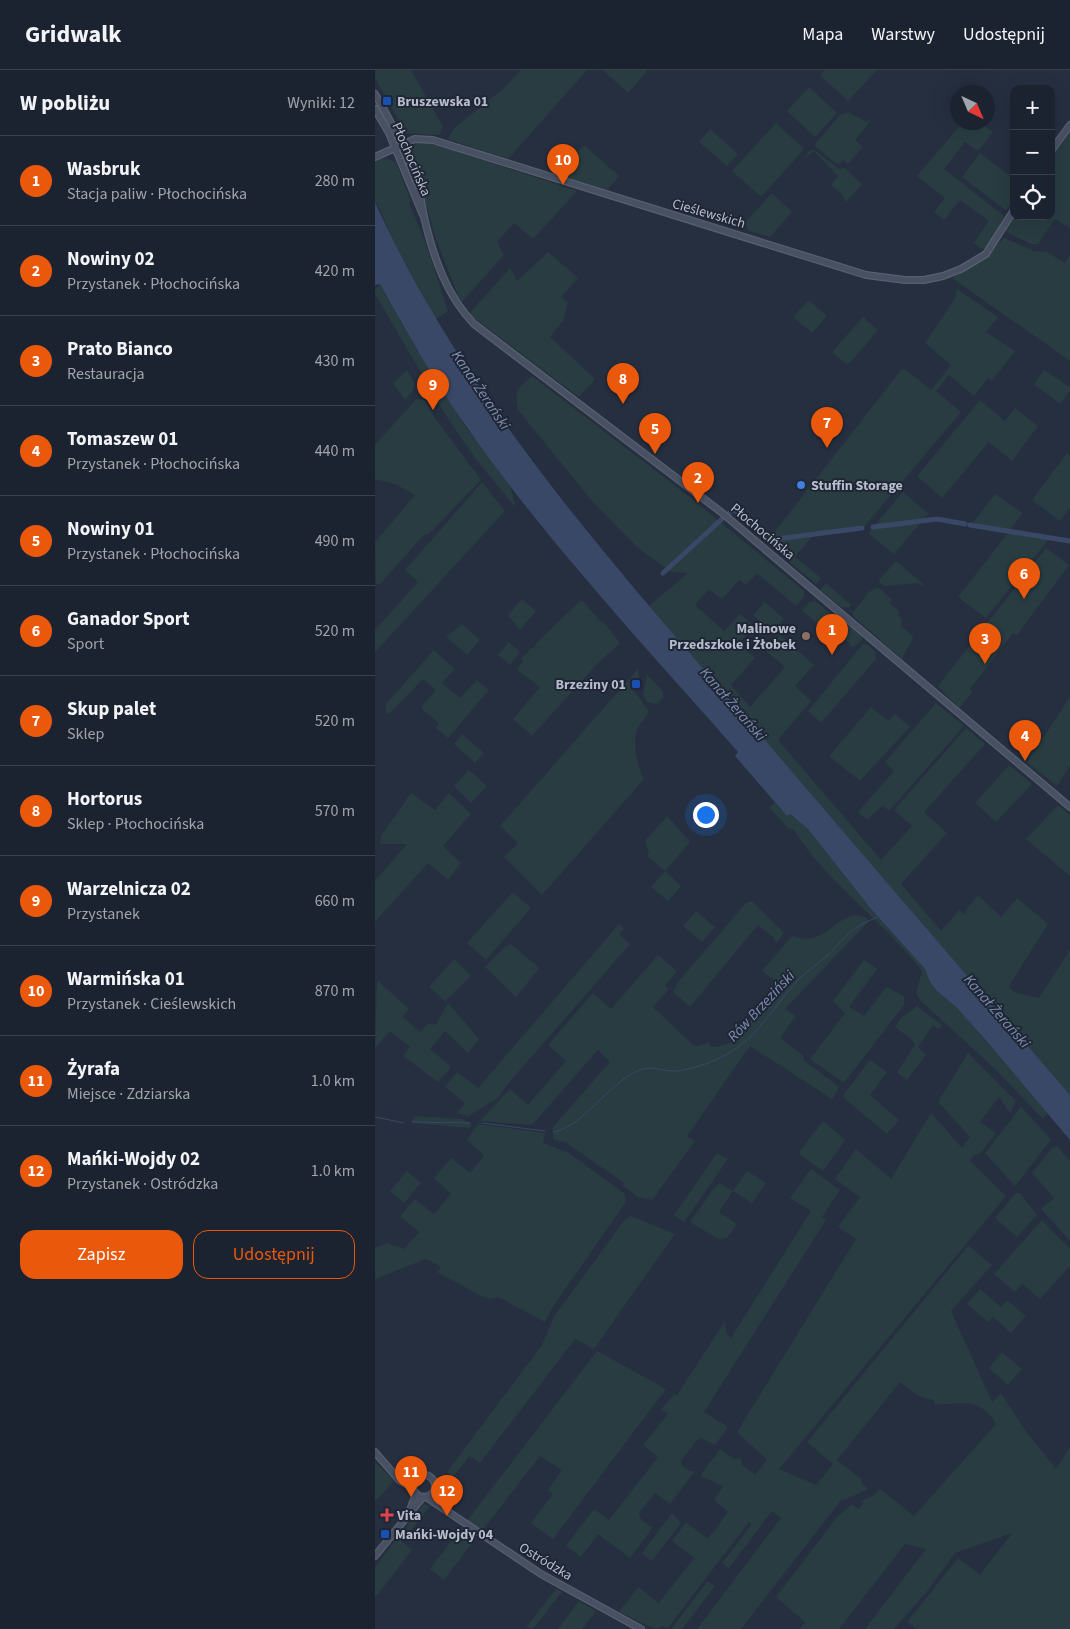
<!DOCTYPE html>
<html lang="pl">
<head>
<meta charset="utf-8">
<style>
	body { margin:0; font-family:"Source Sans 3",sans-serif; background:#292f3c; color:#f1f3f6 }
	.controls { position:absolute; right:15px; top:15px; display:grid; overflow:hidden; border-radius:10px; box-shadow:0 5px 20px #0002 }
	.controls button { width:45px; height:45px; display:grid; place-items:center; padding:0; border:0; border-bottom:1px solid #3a404c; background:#1c2330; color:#f1f3f6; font:25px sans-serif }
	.compass { position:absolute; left:575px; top:15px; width:45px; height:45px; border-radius:50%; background:#1c2330; box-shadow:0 5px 20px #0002; rotate:136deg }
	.you { position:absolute; left:330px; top:744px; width:18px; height:18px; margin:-12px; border:4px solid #fff; border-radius:50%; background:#1a73e8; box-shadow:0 0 0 8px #1a73e833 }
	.badge { display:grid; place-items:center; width:32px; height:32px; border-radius:50%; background:#ea580c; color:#fff; font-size:16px; font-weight:700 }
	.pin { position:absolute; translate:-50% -41px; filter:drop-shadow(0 1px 2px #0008) }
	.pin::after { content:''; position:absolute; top:26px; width:18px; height:15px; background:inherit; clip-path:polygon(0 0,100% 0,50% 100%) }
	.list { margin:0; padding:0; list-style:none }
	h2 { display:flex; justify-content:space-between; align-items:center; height:65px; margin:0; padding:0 20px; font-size:21px }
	h2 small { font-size:16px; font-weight:400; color:#a0a4ab }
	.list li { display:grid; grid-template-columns:32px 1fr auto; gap:15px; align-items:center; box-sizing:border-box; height:90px; padding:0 20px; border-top:1px solid #3a404c }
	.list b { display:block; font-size:19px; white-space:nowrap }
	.list p { margin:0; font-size:16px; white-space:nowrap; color:#a0a4ab }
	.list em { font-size:16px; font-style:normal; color:#a0a4ab }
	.actions { display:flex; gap:10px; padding:15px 20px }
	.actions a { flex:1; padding:11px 0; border:1px solid #ea580c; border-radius:15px; text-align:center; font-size:18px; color:#ea580c }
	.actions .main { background:#ea580c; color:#fff }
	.icon { flex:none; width:28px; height:28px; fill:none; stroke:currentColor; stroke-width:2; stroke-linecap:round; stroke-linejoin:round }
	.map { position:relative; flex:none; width:695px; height:1559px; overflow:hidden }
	header { display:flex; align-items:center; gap:30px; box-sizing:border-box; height:70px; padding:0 25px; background:#1c2330; border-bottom:1px solid #3a404c }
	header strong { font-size:24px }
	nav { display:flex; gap:28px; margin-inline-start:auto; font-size:18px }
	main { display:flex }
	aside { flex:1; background:#1c2330 }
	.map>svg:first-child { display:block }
</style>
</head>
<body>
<header>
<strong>Gridwalk</strong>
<nav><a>Mapa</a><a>Warstwy</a><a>Udostępnij</a></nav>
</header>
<main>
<aside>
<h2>W pobliżu<small>Wyniki: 12</small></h2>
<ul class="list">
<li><span class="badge">1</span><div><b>Wasbruk</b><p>Stacja paliw · Płochocińska</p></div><em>280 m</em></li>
<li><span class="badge">2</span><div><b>Nowiny 02</b><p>Przystanek · Płochocińska</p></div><em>420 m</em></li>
<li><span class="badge">3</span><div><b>Prato Bianco</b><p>Restauracja</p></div><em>430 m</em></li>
<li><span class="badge">4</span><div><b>Tomaszew 01</b><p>Przystanek · Płochocińska</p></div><em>440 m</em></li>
<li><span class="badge">5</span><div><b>Nowiny 01</b><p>Przystanek · Płochocińska</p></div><em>490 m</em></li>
<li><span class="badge">6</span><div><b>Ganador Sport</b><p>Sport</p></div><em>520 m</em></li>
<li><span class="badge">7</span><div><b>Skup palet</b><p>Sklep</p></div><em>520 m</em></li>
<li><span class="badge">8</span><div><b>Hortorus</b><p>Sklep · Płochocińska</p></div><em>570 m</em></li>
<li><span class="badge">9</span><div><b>Warzelnicza 02</b><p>Przystanek</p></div><em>660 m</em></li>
<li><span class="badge">10</span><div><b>Warmińska 01</b><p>Przystanek · Cieślewskich</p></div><em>870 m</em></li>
<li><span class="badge">11</span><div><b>Żyrafa</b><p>Miejsce · Zdziarska</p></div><em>1.0 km</em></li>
<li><span class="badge">12</span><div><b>Mańki-Wojdy 02</b><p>Przystanek · Ostródzka</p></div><em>1.0 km</em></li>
</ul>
<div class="actions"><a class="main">Zapisz</a><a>Udostępnij</a></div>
</aside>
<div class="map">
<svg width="695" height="1559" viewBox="0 0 695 1559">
	<rect width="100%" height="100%" fill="#262f40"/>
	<!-- green -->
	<path fill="#283c41" d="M0,0h36l32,57 -4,8 -33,-2 -31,-55z
		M146,0h66l-79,89 -60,-20 6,-11 48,-38z
		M228,0h45l-20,23z
		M450,0h52l-29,31 -28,-26z
		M434,17l28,26 -22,24 -28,-26z
		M473,42l19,10 5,-3 -17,21 8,7 -15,17 -5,-4 -3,4 -5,-1 -19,-16 -1,-3 25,-29z
		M401,53l28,26 -43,48 -29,-26z
		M587,53h18l13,9 -15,19 -13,-9 -21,27 60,47 -14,29 -5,4 -5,-1 -6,-5 15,-22 -29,-21 -16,20 -10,-8 11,-14 -28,-22z
		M335,59l28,25 -11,12 -28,-24z
		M695,62v96l-15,-9 -17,25h-7l-24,-12 -1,-3 8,-13h37v-59z
		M43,73h13l146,48 -44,48 -19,-16 -17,19 7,13 -43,48 -25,-64 -26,-91z
		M209,75l35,31 -11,13h-6l-45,-14z
		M437,80l4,1 23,18 6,-1 17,16 -16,18 -4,-8 -11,-9 7,-9 -24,-25 -10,8 4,-7z
		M605,83l34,26v20l-7,10 -2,1 -43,-33z
		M10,88l11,4 15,39 -2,2 17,41 22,67 -12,8 -44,-80 -11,-28 -6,-10v-40z
		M397,123l20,19 -22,25 -23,-7 1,-4h-3l-1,3 -1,-4z
		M629,168l30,13 13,1 18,11 5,-8v106l-118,-83 27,-16z
		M173,182l30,26 -17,19 7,6 -5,18 -13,16 45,42 -16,18 -110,-83 41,-46 7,13z
		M5,214l36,64 49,78 45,60 6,22 -41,-50 -28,-41 -72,-123v-5z
		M582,219l41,28 -12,15 29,19 -23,30 -4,-3 -14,18 -25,-21 -13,16 25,21 -97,115 -49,6 -20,24 26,21 -5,6 -50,-41 135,-173 4,-1 26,21 20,-25 -26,-22 29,-43z
		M434,230l18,16 -15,17 -19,-16z
		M488,247l15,13 -29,34 -4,-1 -13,-11z
		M32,300l8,14 -3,8 -7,8 -12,-17z
		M669,300l26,17v4l-10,13 -26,-20z
		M157,306l154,118 118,97v6l-8,9 -39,-33 -11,12 -7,-5 -17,19 -13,-10 -14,16 29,26 16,-17 14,12 -15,17 16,15 -24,27 19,22 35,-40 -19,-16 14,-16 34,30 -19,21 16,15 -33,39 103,120 31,-34 -18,-16 72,-82 19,16 -61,68 23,21 -46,51 40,47 18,-21 7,5v-5l12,-15 23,22 16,-19 31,26 -39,62 5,6 25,6 31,-48v146l-421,-490 39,-33 -17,-1 -34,-25 -45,-46 -74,-91c-4,-20 -1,-21 14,-34z
		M41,329l9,1 10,18 46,62 -53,55 -3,-1 -45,50h-4l-1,-42 40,-47 -20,-11 -20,-5v-34z
		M605,330l25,21 10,-13 23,18 -26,35 -23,-19 -47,56 -25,-22z
		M692,383l3,3v52l-10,13 -28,-21z
		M107,412l23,29 -130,141v-22l43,-48 -13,-12z
		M528,422l26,22 -9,6 -45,5z
		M620,424l28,19 -14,18 -37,-7z
		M546,452l-27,32 -26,-21 5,-5z
		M633,463l40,7 -62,78 -28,-21z
		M671,478l23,17 -52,70 -4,-2 -43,56 3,3 -14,16 -21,-22z
		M521,491l27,23 -1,2 -5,-3 -33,3 -4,-3 -1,-3z
		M451,513l25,22 -2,3 -8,-1 -21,-17z
		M501,518l4,1 12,11 -2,3 10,9 -2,2 4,5 -1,7 12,10c-1,10 -10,14 -10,24l-50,-44v-4l16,-20z
		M147,529l14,12 -16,19 -12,-15z
		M205,531h3l18,21 2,-1 17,22 -23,21 -65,72 -19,-17 27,-32 -23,-17 6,-9 -2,-2 10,-11h3l3,-6z
		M440,531l27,23 -11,12 -29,-26 7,-8z
		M390,532l19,17 -12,12 -19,-16z
		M87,554l18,16 -13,15 -21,-18z
		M474,555l13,11v4l-8,7 -5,-1 1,-3 -12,-7z
		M134,572l11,10 -10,13 -12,-10z
		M488,574h3l9,7 1,8 -55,64 -13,-12z
		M59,580l21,19 -13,14 18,15 17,-18 12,10 -41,48 -12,-10 3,-5 -16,-13 -1,-4 14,-16 -13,-11 -34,35 -3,-2v-8z
		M263,599l1,9 -7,10 17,23c-3,7 -8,11 -11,17 -7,13 0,39 6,51l-102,116 -38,-38 14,-14 -18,-17z
		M272,604l16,18v6l-6,6 -10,-2 -4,-7z
		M695,627v69l-13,20 -30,-24z
		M561,633l28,23 -75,85 -6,-6 -16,15 -9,-8 36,-41 -9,-9z
		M496,637l17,14 7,-7 15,13 -50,54 -31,-25z
		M87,664l22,19 -9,10 -21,-19z
		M634,695l23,19 -36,38 -21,-19z
		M94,700l18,16 -16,17 -17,-17z
		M36,723l24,17 14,-17 22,21 -28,32 18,17 -13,17 -20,-17 -53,59v-41l32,-37h-27l1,-8z
		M400,732l12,13 3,-1 18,15 63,80 54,60 5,13 7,9 19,16 28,31 64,75 -5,6 -49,-51 -73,-67 -5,-7 6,-23c-39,-51 -94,-87 -129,-142h-4l-20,-22z
		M683,735l12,10v61l-44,-37z
		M292,746l23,26 -25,29 16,15 -13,15 -17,-14 14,-16 -18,-15 2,-3 -4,-12z
		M138,822l18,16 -45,52 -19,-17z
		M377,831l32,32 -8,10 -2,-5 -16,-13 -68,82 -17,-15 5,-10 68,-79z
		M321,841l19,16 -13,15 -19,-16z
		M479,845l11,2 4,4 -84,88 11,7 -16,22 24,18 -1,4 35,26v4l-6,9 -82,-53 -63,90 8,5 -43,59 -14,-3 -15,-11 1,-3 -59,-41 -11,-2 -2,-12 58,-66 -12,-12 -66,75 -52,-4 30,-32 18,16 38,-44 -18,-16 45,-52 18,16 47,-54 19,16 -12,15 4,3 -16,18 40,38 5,1 11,-4 1,4 7,1 14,-5 51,-56 -20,-15 30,-35c32,10 36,-13 62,-21z
		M244,854l5,5 -5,5 11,10 -124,142 -8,12 -30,18 -11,-3 8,-10 -20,-16 12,-15 21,16z
		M136,874l27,23v3l-22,27 -31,-30 21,-21z
		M79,889l17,17 -26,25 -16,-14z
		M489,890l13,9 -28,38 15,9 22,-29 18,9v9l-60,78 -34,-24 35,-46 -12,-12z
		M2,910l32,29 -6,8 17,15 9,-9 6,2 2,-2 11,-20 31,36 -11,14 -23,-22 -15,18 21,18 -13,15 -35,-26 7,-9 -20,-16 -15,17z
		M542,936l25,19 -4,4 -5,-4 -15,22 8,8 -19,25 -10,-8 18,-27 -4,-6 -16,-12 5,-8z
		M593,983l48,48 -6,12 -11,-16 -19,25 16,11 -16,21 -6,1 -4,6 36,35 -227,273 37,16 17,-21 -25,-21v-2l160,-195 2,1 22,18 -41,46 41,91 9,-9 24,37 31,39 14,-22v182h-154l-9,-7 51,-64 22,17 32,-42 -57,20 -30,41 -31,35h-29l61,-80 -21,-5 -66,85h-39l5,-7 -29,-25 61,-80 15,-13 7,5 4,-6 -2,-2 13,-6 6,-6 34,27 82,-92c-18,-30 -35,-18 -62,-20v-4c-14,-1 -24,-10 -34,-18l-63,78 25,20 -1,2 7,7 -23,11 -3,-1 -101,130h-44l84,-111 -9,-7 -43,57 -7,-5 30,-39 -3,-2 -82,107 -4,-3 -8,3 -36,-17 19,-25 21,16 35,-45 -22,-17 14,-19 22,17 20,-27 -14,-12 9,-14 -23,-10 20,-27 14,10 7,-1 1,7 13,10 12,-15 -30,-28 119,-193 -18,-12 22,-30 -25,-18 21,-30 35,30 40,-66 31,35 8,-11 -32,-35z
		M494,991h3l15,11 -17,23 29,25 -12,14 -43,-36v-4z
		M646,1037l28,30 1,4 -35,45 -30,-33z
		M40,1046l48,3 9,6 -3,3 -55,-5 -2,-2z
		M448,1051l22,19 -22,31 -23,-16v-4z
		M103,1054l67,9 -2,10 26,10 56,41 1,8 -74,106 -7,14 -47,-25 -8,2 -7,-2 -46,-25 4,-5 -15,-8 -51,20v-31l12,-5 17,6 15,-17 -19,-16 15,-17 19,15 17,-20 -17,-16 17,-20 19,15 14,-17 -17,-16z
		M678,1077h5l12,14v80l-29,-32 13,-11 -22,-25z
		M342,1083l11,6 -44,63 -10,-7z
		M436,1099l29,21 -18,27 4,3 -122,192 24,15 -13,18 -14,-7 -4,2 -16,21 1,5 8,5h5l-25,33 -15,-11 -16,20 1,5 9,8h5l-24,32 -32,-24 -17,23 -15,-11 28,-37 15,11 49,-63 -15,-12 25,-31 -7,-4 13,-16 3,1 48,-74 1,11 5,6 80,-127 -21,-13z
		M32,1101l14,12 -17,20 -14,-12z
		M372,1101l19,12 -14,20 -19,-12 -14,21 18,12 -10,14 -7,2 -30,-18 24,-34 6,-5 13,8z
		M641,1123h4l17,22 -20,22 -22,-19z
		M256,1146l44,18 -81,115 -19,-10 -95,124 -11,-7 -16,21 -6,-5 95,-127 12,-28 71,-98z
		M667,1150l28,29v17l-30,33 -18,-15 -7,8 -21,-18z
		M605,1219l21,18 6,-7 19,16 -15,17 -18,-16 -5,5 -21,-18z
		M222,1281l69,38 -113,150 -22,-16 22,-29 -5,-4 14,-20 -22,-14 -59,76 -15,-10z
		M627,1282l20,17 -14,16 -19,-17z
		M0,1392l19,19 -19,21z
		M49,1434l6,2 -28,36 10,8 -37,48v-31z
		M297,1443l9,10 -29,38 -10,-8z
		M86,1458l15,10 -32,42 -14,-11z
		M333,1511l7,5 -29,38 -5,5h-10z
		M181,1519l6,3 -29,37 -7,-2z
		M204,1531l17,10 -14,18h-24z"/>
	<!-- water -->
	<path fill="#3a4867" d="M0,132c87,192 227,350 364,508 110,128 220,257 331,385v45l-86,-102 -28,-31 -19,-16 -7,-9 -5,-13 -54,-60 -63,-80 -18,-15 -3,2 -52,-60 3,-4c-93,-106 -191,-210 -272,-326 -32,-45 -59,-94 -86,-142l-5,1z"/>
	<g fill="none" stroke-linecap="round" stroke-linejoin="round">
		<!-- stream -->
		<path stroke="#3a4867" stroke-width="1" d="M0,1047l29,6
			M37,1052l58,1
			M107,1053l63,8
			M179,1062c33,-8 52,-48 86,-62 12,-5 25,2 37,1 24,-3 52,-15 69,-30 20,-18 34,-42 52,-61 9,-9 20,-16 30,-25 21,-21 20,-26 50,-38"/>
		<!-- canal -->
		<path stroke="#3a4867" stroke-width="5" d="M354,443l3,-3 4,1 30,26
			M595,455l100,16
			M498,457l64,-8 28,5
			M394,470l93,-12
			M288,503l59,-54"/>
		<!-- secondary casing -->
		<g stroke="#585f6e" stroke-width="8">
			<path id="secondary" d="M0,24c17,29 31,57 42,90 4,12 5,25 8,37 9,38 22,75 49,103l247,188 349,295
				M0,39l14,24 34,82
				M676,81l19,-26
				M0,87l40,-18 18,1 433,135 39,5h19l19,-4 18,-7 25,-15 28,-44
				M0,1382l24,28 14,8
				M20,1404l20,6
				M38 1416a11 11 0 1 1 22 0a11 11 0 1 1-22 0Z
				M51,1427l115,77 100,55
				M35,1440l6,-16
				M0,1486l48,-59"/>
		</g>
		<!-- secondary -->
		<use href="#secondary" stroke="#485063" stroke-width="5.5"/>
	</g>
	<!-- markers -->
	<g fill="#1a4fb4" stroke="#1f2635" stroke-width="2">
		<rect x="7" y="26" width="10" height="10" rx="2.5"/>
		<rect x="256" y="609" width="10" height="10" rx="2.5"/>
		<rect x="5" y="1459" width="10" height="10" rx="2.5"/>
	</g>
	<circle fill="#3f7fe0" stroke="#1f2635" stroke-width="2" cx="426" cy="415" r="5"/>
	<circle fill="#8d6e63" stroke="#1f2635" stroke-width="2" cx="431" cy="566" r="5"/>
	<path fill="#e0444e" stroke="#1f2635" stroke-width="2" d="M9.5 1437.5h5v5h5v5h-5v5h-5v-5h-5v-5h5z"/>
	<g text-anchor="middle" stroke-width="4" stroke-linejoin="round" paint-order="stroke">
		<!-- poi labels -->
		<g font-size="14" font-weight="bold" fill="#b7bccb" stroke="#1f2635" text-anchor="start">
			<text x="22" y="36">Bruszewska 01</text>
			<text x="436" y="420">Stuffin Storage</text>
			<text x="421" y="563" text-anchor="end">Malinowe<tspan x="421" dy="16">Przedszkole i Żłobek</tspan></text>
			<text x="251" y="619" text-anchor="end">Brzeziny 01</text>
			<text x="22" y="1450">Vita</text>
			<text x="20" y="1469">Mańki-Wojdy 04</text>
		</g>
		<!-- street labels -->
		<g font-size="14" fill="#b7bccb" stroke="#1f2635">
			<text transform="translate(37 89) rotate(67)" y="5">Płochocińska</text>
			<text transform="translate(334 143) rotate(16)" y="5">Cieślewskich</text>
			<text transform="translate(388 461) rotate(40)" y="5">Płochocińska</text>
			<text transform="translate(171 1491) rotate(31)" y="5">Ostródzka</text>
		</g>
		<!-- water labels -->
		<g font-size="15" font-style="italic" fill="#7f8fb2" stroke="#1f2635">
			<text transform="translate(106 320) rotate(56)" y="5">Kanał Żerański</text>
			<text transform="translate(358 634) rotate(49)" y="5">Kanał Żerański</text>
			<text transform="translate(386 936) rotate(-47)" y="5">Rów Brzeziński</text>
			<text transform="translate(622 941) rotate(49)" y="5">Kanał Żerański</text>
		</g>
	</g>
</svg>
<div class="controls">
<button>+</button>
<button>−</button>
<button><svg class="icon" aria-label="locate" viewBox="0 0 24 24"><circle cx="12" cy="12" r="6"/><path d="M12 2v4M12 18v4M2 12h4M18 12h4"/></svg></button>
</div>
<svg class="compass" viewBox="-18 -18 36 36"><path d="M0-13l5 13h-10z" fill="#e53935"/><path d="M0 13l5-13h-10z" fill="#a0a4ab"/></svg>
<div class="you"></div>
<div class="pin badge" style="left:457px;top:585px">1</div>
<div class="pin badge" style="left:323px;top:433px">2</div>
<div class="pin badge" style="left:610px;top:594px">3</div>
<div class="pin badge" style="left:650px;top:691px">4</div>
<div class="pin badge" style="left:280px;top:384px">5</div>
<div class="pin badge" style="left:649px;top:529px">6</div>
<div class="pin badge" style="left:452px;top:378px">7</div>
<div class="pin badge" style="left:248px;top:334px">8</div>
<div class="pin badge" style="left:58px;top:340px">9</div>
<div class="pin badge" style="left:188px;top:115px">10</div>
<div class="pin badge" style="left:36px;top:1427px">11</div>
<div class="pin badge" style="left:72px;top:1446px">12</div>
</div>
</main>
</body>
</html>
